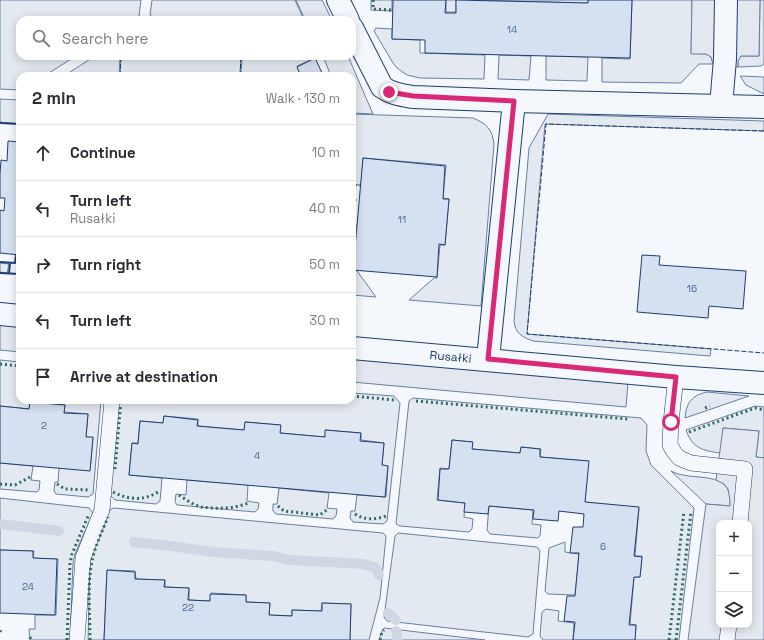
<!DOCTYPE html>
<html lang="en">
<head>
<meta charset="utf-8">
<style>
	body { margin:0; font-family:"Space Grotesk",sans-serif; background:#f2f2f3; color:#2b2b33 }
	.controls { position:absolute; right:12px; bottom:12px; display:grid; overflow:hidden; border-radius:8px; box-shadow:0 2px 10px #0003 }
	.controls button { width:36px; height:36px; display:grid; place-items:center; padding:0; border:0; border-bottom:1px solid #e1e1e2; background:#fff; color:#2b2b33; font:20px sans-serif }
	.stop { position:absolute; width:12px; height:12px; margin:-9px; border:3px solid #db2777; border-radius:50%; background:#fff }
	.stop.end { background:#db2777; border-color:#fff; box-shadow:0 1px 4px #0008 }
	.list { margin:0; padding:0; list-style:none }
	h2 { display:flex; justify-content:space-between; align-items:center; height:52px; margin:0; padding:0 16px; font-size:17px }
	h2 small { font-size:13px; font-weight:400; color:#7c7c81 }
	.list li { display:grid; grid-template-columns:26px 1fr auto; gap:12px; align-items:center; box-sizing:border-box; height:56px; padding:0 16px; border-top:1px solid #e1e1e2 }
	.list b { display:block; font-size:15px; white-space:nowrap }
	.list p { margin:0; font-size:13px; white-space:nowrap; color:#7c7c81 }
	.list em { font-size:13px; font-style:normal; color:#7c7c81 }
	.icon { flex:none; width:22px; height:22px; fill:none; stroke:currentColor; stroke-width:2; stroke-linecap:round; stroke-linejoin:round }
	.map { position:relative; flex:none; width:764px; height:640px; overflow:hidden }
	.search { position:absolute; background:#fff; box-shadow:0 2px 10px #0003; left:16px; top:16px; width:340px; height:44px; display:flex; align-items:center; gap:10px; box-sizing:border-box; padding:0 14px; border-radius:12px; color:#7c7c81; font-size:15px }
	.panel { position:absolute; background:#fff; box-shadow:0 2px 10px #0003; left:16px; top:72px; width:340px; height:332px; border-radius:12px }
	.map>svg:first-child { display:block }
</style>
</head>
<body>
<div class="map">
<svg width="764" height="640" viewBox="0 0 764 640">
	<rect width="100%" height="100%" fill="#f4f7fb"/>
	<!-- green -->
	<path fill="#e3e9f0" stroke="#687fa3" d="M0,0h141l-2,16 -6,4h-113v36h56l-32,20h-24v14l-20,-1z
		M152,0h143l9,20h-95l-55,-2 -4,-3z
		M371,0h21v11l-21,-1z
		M446,0h10v12h-10z
		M468,0h120v3z
		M632,0h60l-1,53 15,1 5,3 2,7h-14l-18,19 -79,-1v-24l28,1z
		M760,0h4v64l-3,2 -23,1v-6l3,-5h18z
		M376,28l16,1v10l28,1v13l65,2 -1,24 -64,-1 -13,-3 -10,-7 -4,-5 -19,-32z
		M499,55l32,1 -2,24 -31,-1z
		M95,56h25l-1,20h-55z
		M121,56h120l-1,20h-120z
		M242,56h73v2l-18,8 4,10h-60z
		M546,56l42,1 -1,24 -41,-1z
		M740,76l24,1v17l-18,-9z
		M0,99l20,1v24l-20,-2z
		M352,114l121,4c14,6 19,11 21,26l-13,162 -72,-6 25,-22h3l3,-33h5l4,-46 -6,-1 3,-33 -83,-7 -2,27 -9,-1z
		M548,114l216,7v10l-219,-7 -18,210 184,15 -1,7 -177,-15c-11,-4 -18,-8 -19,-20l15,-173z
		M352,240l4,3 -3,28h4l19,26 -24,-2z
		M0,263l9,1 -2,9 -7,-1z
		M0,360l20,2v38h81l-8,94 -5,3 -32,-3 -2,-3 1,-9h3l1,-14 31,2 3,-32 -7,-1 2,-23 -24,-2 1,-7 -35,-3 -1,7 -29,-3z
		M707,392l42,4 -64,22c1,-15 7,-23 22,-26z
		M352,393l42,3 6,7 -13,118 -4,3 -30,-2 -3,-4 1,-7h4l2,-16 29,2 2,-31 -6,-1 2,-22 -23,-3v-7l-35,-3 -1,7 -45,-4v-8l-35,-3 -1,8 -46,-4v-7l-34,-3 -1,7 -23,-2 -2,22h-6l-3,32 33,3 -2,23 -4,3 -41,-4 -5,-5 9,-95h233z
		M413,398l228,20 6,7 -1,26 5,14 43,43 -15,132h-44l1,-15 -6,-1 4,-47h6l2,-21h-7l4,-48 -54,-6 3,-41 -48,-4 1,-8 -20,-2 -1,6 -48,-4v-7l-20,-2 -3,29 -9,-1 -3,32 28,3 -1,14 9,2 -1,10 -3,3 -69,-6 -4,-2 13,-123z
		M755,406l9,1v51l-8,-1 3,-26 -36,-3 -2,25c-18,-2 -29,-5 -35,-23z
		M0,463l33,3 -2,14 9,1 -1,9 -2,2 -37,-3z
		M671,471c21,12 63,-4 59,35l-24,-2z
		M187,480l61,5 -1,16 12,2 -1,6 -3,3 -78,-7 -2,-3 1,-8 10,1z
		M279,488l50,5 -2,15 10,1 -1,7 -3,3 -57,-5 -3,-3v-7h4z
		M0,498l89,10 4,5 -18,41 -2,9 -3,77h-40l-1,-11h6v-14h21l2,-56 -25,-1 1,-7 -34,-1z
		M489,506l44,4 -1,14 9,1 -1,11 -2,2 -48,-4 -3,-4z
		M114,508l269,25 3,3 -6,62 -11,42h-19l1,-36 -29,-1 -1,8 -29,-1v6l-23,-1 1,-12 -24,-1v-7l-35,-2 -1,8 -21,-1v-12l-24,-1v-7l-29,-1 -1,-8 -28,-1 -3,70h-16l2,-77 2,-9 17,-42 2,-3z
		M398,533l139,14 3,4 -7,83 -5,3 -141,-16 -3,-4 11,-81z
		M565,542v10l14,2 -4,41 -27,-1 -3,-3 4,-43z
		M546,609l13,2 -1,10 16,2 -1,17h-30l-3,-4 2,-24z
		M384,628l101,12h-106l3,-9z"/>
	<!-- parking -->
	<path fill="#e3e8f0" stroke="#687fa3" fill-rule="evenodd" d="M296,0h26l10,20h-27z
		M692,0h68l-1,56h-18l-3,5v6l-25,-3 -2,-7 -5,-3h-15z
		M323,56h25l25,58 -21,-1v-37h-21z
		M0,324l20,2v26l-20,-2z
		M352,357l276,25 -2,25 -274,-25z
		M723,428l36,3 -3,26 8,1v182h-76l18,-136 24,2v-6l-2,-11 -4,-5 -8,-4zM719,523h30v102h-30z"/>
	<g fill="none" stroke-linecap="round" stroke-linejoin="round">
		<!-- stream -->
		<path stroke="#cfd7e4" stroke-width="10" d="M0,524l59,7
			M134,542l37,4 42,6 59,4 18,4 74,4 12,4 3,7
			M388,613l8,7
			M396,631l2,9"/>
	</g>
	<!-- building -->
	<path fill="#d5e0f0" stroke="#1d3f73" d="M393,0h53l-1,13h11v-13l132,3v-3h44l-2,58 -205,-5v-13l-33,-1z
		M315,58l8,17 -22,1 -4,-9z
		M8,141l12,1v113l-20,-2v-43l4,1 1,-13h-5v-24l1,-14 6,1z
		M363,158l82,8 -2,33h6l-4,46 -6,-1 -2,33 -84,-7z
		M642,255l18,1 -1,9 87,6 -3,38 -34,-3 -1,12 -71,-6z
		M30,402l35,3 -1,8 24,1 -2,23h7l-3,34 -90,-8v-57l29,3z
		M164,416l34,4 -1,6 47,4 1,-8 36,3 -1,8 45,4v-7l36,3 -1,8 24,2 -2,22 6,1 -3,31 -256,-22 3,-32 6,1 2,-23 23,2z
		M452,440l21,2 -1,7 48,4 1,-6 19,2v8l49,4 -4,41 54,5 -5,49 8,1 -2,20h-6l-5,48h7l-1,15h-62l2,-18 -11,-1 3,-25h8l4,-43h-9l3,-26h10l1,-13 -25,-3 -1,10 -25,-2 1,-9 -45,-4 -1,8 -24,-2 1,-9 -27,-3 2,-31h9z
		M0,550l33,1v7l24,1 -2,56 -55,-2z
		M107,570l28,2v7l30,1 -1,7 25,1 -1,12 22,1v-7l36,1v7l24,1 -1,12 23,1v-6l30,1v-8l29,1 -1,36h-246z"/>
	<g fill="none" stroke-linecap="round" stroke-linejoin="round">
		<!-- lane casing -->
		<g stroke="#1d3f73" stroke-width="16">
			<path id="lane" d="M676,377l-5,45 -1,23 4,7 5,6 12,5 54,6 -5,54
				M77,640l6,-82 19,-48 10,-110
				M727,640l2,-15"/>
		</g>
		<!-- street casing -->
		<g stroke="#1d3f73" stroke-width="24">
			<g id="street">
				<path d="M338,0l10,20"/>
				<path d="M352,28l30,59c10,7 19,8 31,10l101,4 250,6"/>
				<path d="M721,106l4,-47 1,-59"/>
				<path d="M0,314l20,2"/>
				<path id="s1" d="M352,348l324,29 88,6"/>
				<path d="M488,359l26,-258"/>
			</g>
		</g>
		<!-- lane -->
		<use href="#lane" stroke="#f4f7fb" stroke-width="15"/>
		<!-- street -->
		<use href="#street" stroke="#f4f7fb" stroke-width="22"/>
		<!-- hedge -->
		<path stroke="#2c6c60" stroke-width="3" stroke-dasharray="2 3" stroke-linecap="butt" d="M373,0v9l18,1
			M0,364l20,2
			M352,396l43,4
			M416,401l212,18
			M705,408l5,-2
			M689,432l66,-24 9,2
			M115,469l6,-69
			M0,484l15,1 15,-8
			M57,484l8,5 25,1
			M113,492c16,8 30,9 45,0
			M179,495c7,5 15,10 22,12 15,2 33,2 47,-4
			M278,506l6,5 36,4 8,-6
			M355,514c9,6 20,6 31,2
			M0,632l1,-3
			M30,637l1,3
			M67,640l3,-77 2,-9 17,-40
			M90,640c0,-25 -3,-54 2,-79 3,-15 10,-29 16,-44
			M380,640l2,-8 2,-2
			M669,640l15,-129
			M676,640l15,-128"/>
		<!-- fence -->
		<path stroke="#1d3f73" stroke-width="1" stroke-dasharray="5 2" stroke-linecap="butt" d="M120,76l1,-20
			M240,76l1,-20
			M764,131l-218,-7 -19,210 237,19
			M352,185l9,1
			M352,192h1
			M352,200h7
			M352,220v5h5"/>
		<!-- wall -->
		<path stroke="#1d3f73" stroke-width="2" d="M0,123l20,1
			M0,262l15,1 1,-8
			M0,273l20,1
			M9,273l1,-10"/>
	</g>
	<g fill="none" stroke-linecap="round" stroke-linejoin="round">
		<!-- route -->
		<path stroke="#db2777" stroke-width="5" d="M389,92l24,4 101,5 -26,258 188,18 -5,45"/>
	</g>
	<g text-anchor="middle" stroke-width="3" stroke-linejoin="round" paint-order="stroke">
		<!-- number labels -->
		<g font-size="10" fill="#4b6792">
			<text x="512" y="33">14</text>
			<text x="402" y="223">11</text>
			<text x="692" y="292">16</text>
			<text x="44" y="429">2</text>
			<text x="257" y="459">4</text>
			<text x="603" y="550">6</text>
			<text x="28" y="590">24</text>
			<text x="188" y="611">22</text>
		</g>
		<!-- street labels -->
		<g font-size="12" fill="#1d3f73" stroke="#f4f7fb">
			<text dy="4" stroke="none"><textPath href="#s1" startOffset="99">Rusałki</textPath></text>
		</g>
	</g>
</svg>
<div class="controls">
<button>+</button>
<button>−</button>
<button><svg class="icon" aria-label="layers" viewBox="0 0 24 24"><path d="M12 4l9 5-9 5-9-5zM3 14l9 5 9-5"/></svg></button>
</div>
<div class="stop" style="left:671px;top:422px"></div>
<div class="stop end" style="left:389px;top:92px"></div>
<div class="search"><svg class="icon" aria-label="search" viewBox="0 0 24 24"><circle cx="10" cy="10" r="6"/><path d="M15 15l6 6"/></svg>Search here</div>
<section class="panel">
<h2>2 min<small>Walk · 130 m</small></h2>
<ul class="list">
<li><svg class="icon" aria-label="ahead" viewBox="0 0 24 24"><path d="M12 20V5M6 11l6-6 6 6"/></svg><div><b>Continue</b></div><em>10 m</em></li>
<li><svg class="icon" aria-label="left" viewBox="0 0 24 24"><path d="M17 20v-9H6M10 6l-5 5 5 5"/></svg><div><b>Turn left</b><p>Rusałki</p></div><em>40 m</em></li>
<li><svg class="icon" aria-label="right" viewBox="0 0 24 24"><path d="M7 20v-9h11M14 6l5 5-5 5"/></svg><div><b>Turn right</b></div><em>50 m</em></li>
<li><svg class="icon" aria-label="left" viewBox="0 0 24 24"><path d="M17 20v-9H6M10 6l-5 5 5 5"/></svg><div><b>Turn left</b></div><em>30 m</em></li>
<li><svg class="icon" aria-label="arrive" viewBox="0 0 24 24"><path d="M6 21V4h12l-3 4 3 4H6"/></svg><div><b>Arrive at destination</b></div></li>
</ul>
</section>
</div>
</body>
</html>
